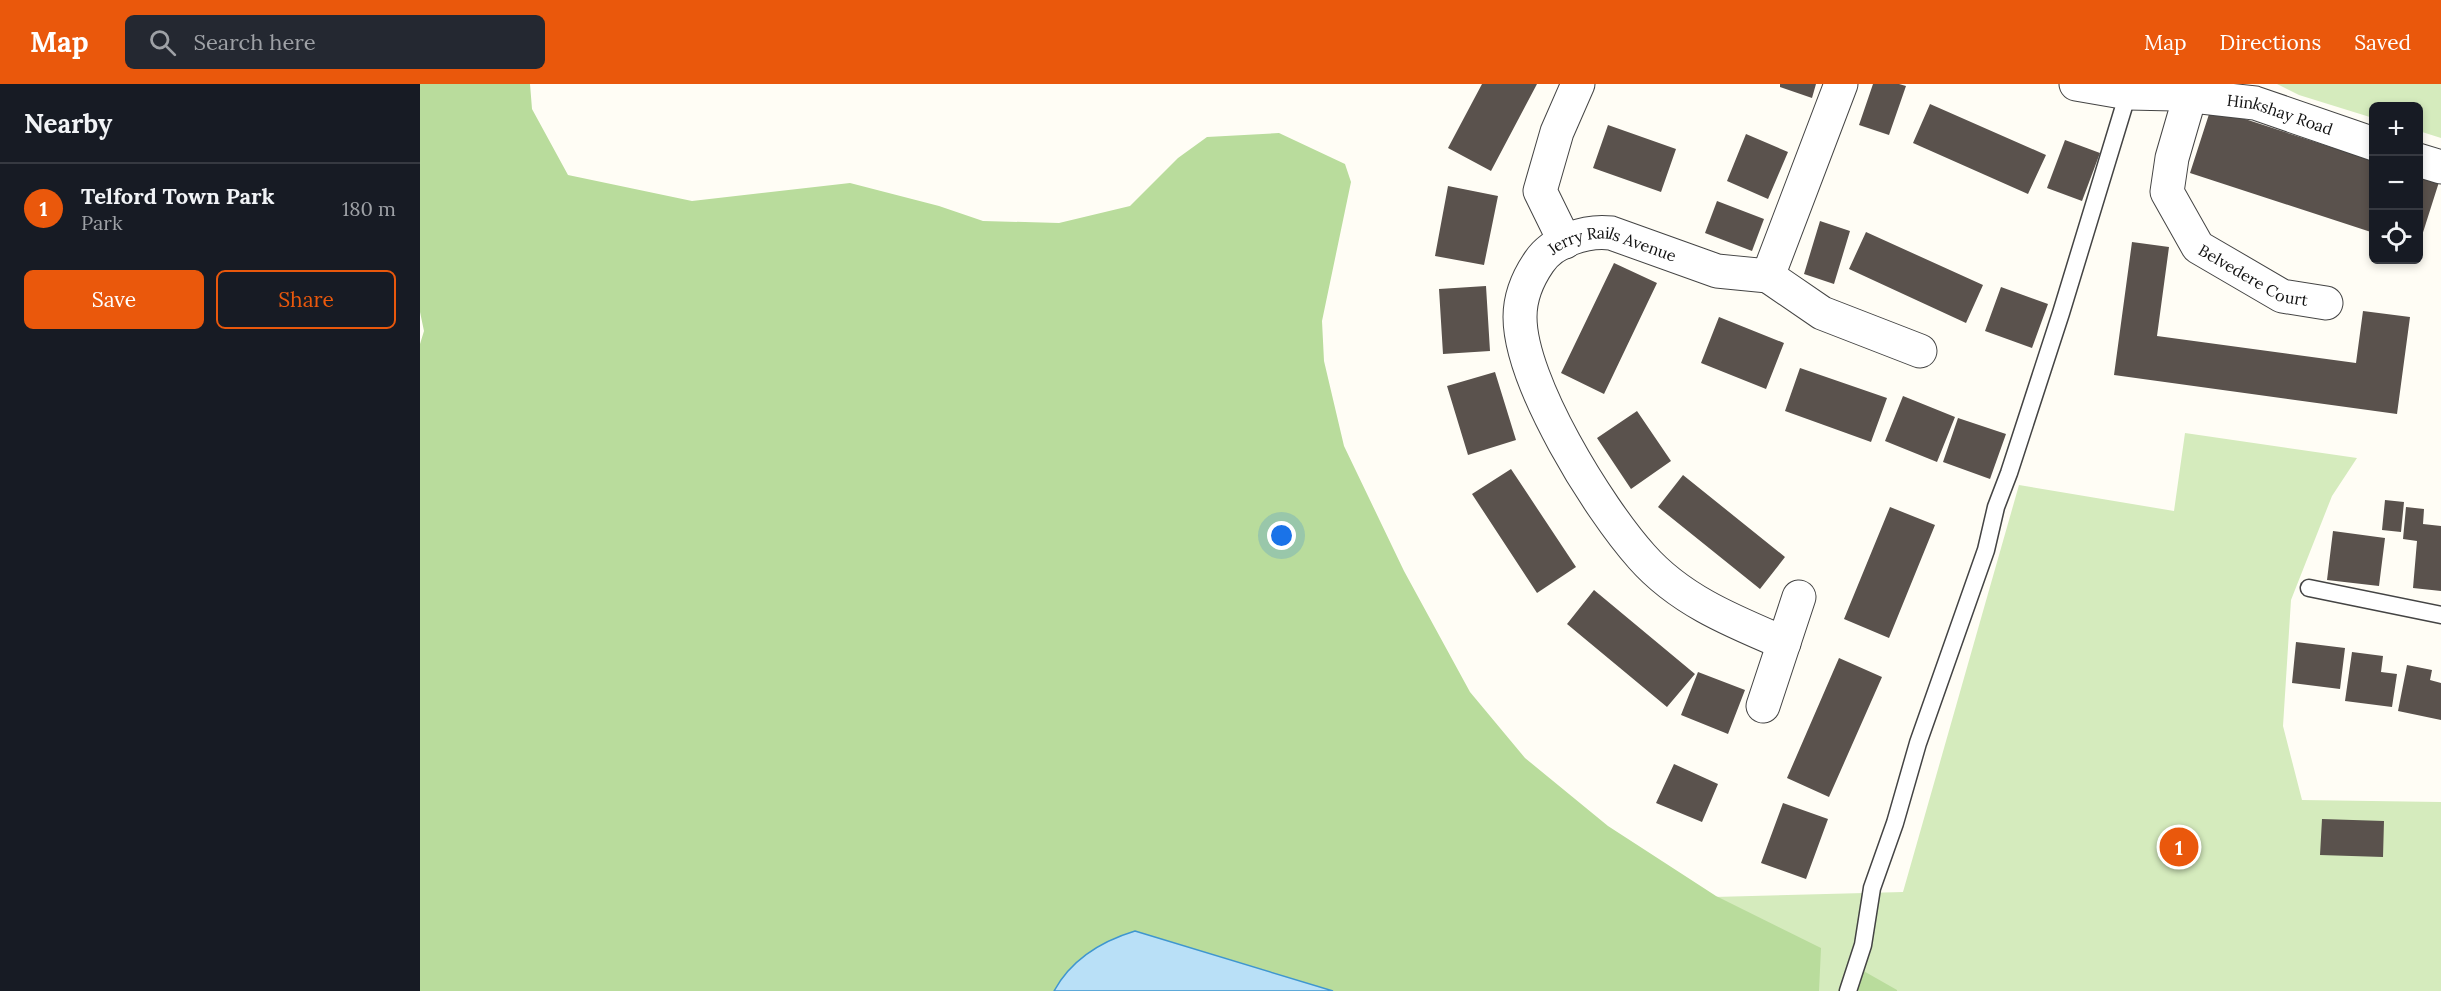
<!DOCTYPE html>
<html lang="en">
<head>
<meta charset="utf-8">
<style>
	body { margin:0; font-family:Lora,serif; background:#242831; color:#f1f3f6 }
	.controls { position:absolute; right:18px; top:18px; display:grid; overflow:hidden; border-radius:9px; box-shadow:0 3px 9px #0003 }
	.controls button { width:54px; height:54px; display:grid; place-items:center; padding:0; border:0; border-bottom:2px solid #363941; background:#171b24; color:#f1f3f6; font:30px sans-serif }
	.you { position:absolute; left:862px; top:452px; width:21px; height:21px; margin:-15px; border:4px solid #fff; border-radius:50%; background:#1a73e8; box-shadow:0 0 0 9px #1a73e833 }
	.badge { display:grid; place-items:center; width:39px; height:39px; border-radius:50%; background:#ea580c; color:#fff; font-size:20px; font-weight:700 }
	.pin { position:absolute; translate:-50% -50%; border:3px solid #fff; box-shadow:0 2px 6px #0006 }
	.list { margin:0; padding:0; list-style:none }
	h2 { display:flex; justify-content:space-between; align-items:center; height:78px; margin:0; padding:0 24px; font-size:26px }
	h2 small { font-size:20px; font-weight:400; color:#9ea1a6 }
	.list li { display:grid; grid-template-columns:39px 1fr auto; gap:18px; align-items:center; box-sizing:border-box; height:90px; padding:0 24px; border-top:2px solid #363941 }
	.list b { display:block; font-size:22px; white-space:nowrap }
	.list p { margin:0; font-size:20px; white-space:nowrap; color:#9ea1a6 }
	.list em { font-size:20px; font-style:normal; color:#9ea1a6 }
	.actions { display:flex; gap:12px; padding:18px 24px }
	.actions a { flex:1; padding:14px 0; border:2px solid #ea580c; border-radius:9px; text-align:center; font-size:21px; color:#ea580c }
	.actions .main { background:#ea580c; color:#fff }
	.icon { flex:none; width:33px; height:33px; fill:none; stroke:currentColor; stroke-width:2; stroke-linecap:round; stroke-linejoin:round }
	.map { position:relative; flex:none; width:2021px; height:907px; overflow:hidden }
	header { display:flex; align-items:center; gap:36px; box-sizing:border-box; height:84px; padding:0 30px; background:#ea580c; color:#fff }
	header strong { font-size:28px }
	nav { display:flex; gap:33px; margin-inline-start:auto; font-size:21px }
	.search { width:420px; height:54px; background:#242831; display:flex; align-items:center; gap:15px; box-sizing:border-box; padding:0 21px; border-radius:9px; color:#9ea1a6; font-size:22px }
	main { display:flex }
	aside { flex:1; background:#171b24 }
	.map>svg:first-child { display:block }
</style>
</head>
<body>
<header>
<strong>Map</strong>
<div class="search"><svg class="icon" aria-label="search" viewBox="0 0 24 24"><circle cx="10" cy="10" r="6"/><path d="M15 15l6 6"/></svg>Search here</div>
<nav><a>Map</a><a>Directions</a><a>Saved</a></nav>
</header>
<main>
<aside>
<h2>Nearby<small></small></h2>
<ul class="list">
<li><span class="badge">1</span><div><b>Telford Town Park</b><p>Park</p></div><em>180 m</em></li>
</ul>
<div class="actions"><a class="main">Save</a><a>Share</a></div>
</aside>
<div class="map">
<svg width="2021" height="907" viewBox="0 0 2021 907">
	<rect width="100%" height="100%" fill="#fffdf5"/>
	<!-- green -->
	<path fill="#d5ebbd" d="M1857,0h164v54l-22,-7 -1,-25h-44l-1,12 -74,-23z
		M1765,349l172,25 -25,38 -41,104 -8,126 19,74 139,2v189h-1494l-56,-72 1012,-27 116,-407 155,26z"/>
	<!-- forest -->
	<path fill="#b9dc9c" d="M0,0h110l2,25 36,66 124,26 158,-18 89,23 44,15 76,2 71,-17 48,-48 29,-21 72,-4 66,31 6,18 -29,139 2,40 20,85 60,125 66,121 55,66 83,68 108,70 105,52 -2,43h-486l-198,-60 -53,26 -28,34h-634v-647l4,-13 -4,-19z
		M1433,881l44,25v1h-59z"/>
	<!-- water -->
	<path fill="#b9e0f7" stroke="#3f96cf" stroke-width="1.5" d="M715,847l198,60h-279c17,-31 48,-50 81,-60z"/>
	<!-- building -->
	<path fill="#5a524d" d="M1062,0h55l-46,87 -43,-23z
		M1360,0h36l-4,14 -32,-11z
		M1453,0h26l7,2 -17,49 -30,-10z
		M1510,20l116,51 -18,39 -115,-51z
		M1791,24l163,53v72l-184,-60z
		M1188,41l68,24 -15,43 -68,-24z
		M1326,50l42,18 -20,47 -41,-18z
		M1645,56l35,13 -18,48 -35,-13z
		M1998,92l21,6 -20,63h-1z
		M1028,102l50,10 -14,69 -49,-9z
		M1297,117l47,18 -12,32 -47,-18z
		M1400,137l30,10 -16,53 -30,-10z
		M1446,148l117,53 -17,38 -117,-54z
		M1712,158l37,5 -12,89 199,27 7,-52 47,6 -13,97 -283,-39z
		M1194,179l43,20 -53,111 -43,-21z
		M1066,202l4,65 -47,3 -4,-65z
		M1581,203l47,17 -16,44 -47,-17z
		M1299,233l65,26 -18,46 -65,-26z
		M1380,284l87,30 -16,44 -86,-31z
		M1075,288l21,68 -48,15 -21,-69z
		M1483,312l52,21 -18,45 -52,-21z
		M1217,327l34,50 -40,28 -34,-51z
		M1538,334l48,16 -16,45 -47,-17z
		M1091,385l65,98 -39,26 -65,-99z
		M1263,391l102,82 -25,32 -102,-82z
		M1965,416l19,2 -3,30 -19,-2z
		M1470,423l45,18 -46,113 -45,-19z
		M1986,423l18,2 -1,15 18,2v65l-28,-3 4,-47 -14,-2z
		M1913,447l52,7 -6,48 -52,-6z
		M1174,506l101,84 -28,33 -100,-83z
		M1876,558l49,6 -5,41 -48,-6z
		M1932,568l31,4 -2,16 16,2 -5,33 -47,-6z
		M1419,574l43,19 -53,120 -42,-19z
		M1987,581l25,5 -2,10 11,3v37l-43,-9z
		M1278,588l47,18 -17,44 -47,-19z
		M1254,680l44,20 -16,38 -46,-19z
		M1363,719l45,16 -22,60 -45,-16z
		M1902,735l62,2 -1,36 -63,-2z"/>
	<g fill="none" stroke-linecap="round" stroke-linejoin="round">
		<!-- lane casing -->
		<g stroke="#444" stroke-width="19">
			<path id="lane" d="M1889,504l132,27
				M1428,907l15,-46 9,-57 23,-65 23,-80 68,-193 10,-43 13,-34 52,-160 67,-220"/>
		</g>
		<!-- street casing -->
		<g stroke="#444" stroke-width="35">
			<g id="street">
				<path id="s1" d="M1656,0l52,9 47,1 80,9 119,41"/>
				<path id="s2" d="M1770,12l-18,62 -5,34 31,55 84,49 44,7"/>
				<path d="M1998,76l23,7"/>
				<path d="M1145,158l-25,-51 17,-59 21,-48"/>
				<path d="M1348,192l54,37 98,38"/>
				<path id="s3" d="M1364,559c-52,-22 -104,-43 -142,-86 -44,-49 -122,-175 -122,-240 0,-20 8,-39 19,-55 14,-21 47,-32 72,-29l106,38 51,5 73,-192"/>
				<path d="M1343,622l36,-109"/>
			</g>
		</g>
		<!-- lane -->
		<use href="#lane" stroke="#fff" stroke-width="16"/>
		<!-- street -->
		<use href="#street" stroke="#fff" stroke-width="33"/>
	</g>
	<g text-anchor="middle" stroke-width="6" stroke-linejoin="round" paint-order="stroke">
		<!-- street labels -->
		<g font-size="16" fill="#111" stroke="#fff">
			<text dy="6" stroke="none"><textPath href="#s1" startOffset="207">Hinkshay Road</textPath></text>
			<text dy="6" stroke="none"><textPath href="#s3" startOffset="582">Jerry Rails Avenue</textPath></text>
			<text dy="6" stroke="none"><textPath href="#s2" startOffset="225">Belvedere Court</textPath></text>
		</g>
	</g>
</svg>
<div class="controls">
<button>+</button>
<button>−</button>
<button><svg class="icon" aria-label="locate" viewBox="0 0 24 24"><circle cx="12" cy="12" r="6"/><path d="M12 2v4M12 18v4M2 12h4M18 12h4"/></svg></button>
</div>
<div class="you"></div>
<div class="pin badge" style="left:1759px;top:763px">1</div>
</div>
</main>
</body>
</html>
